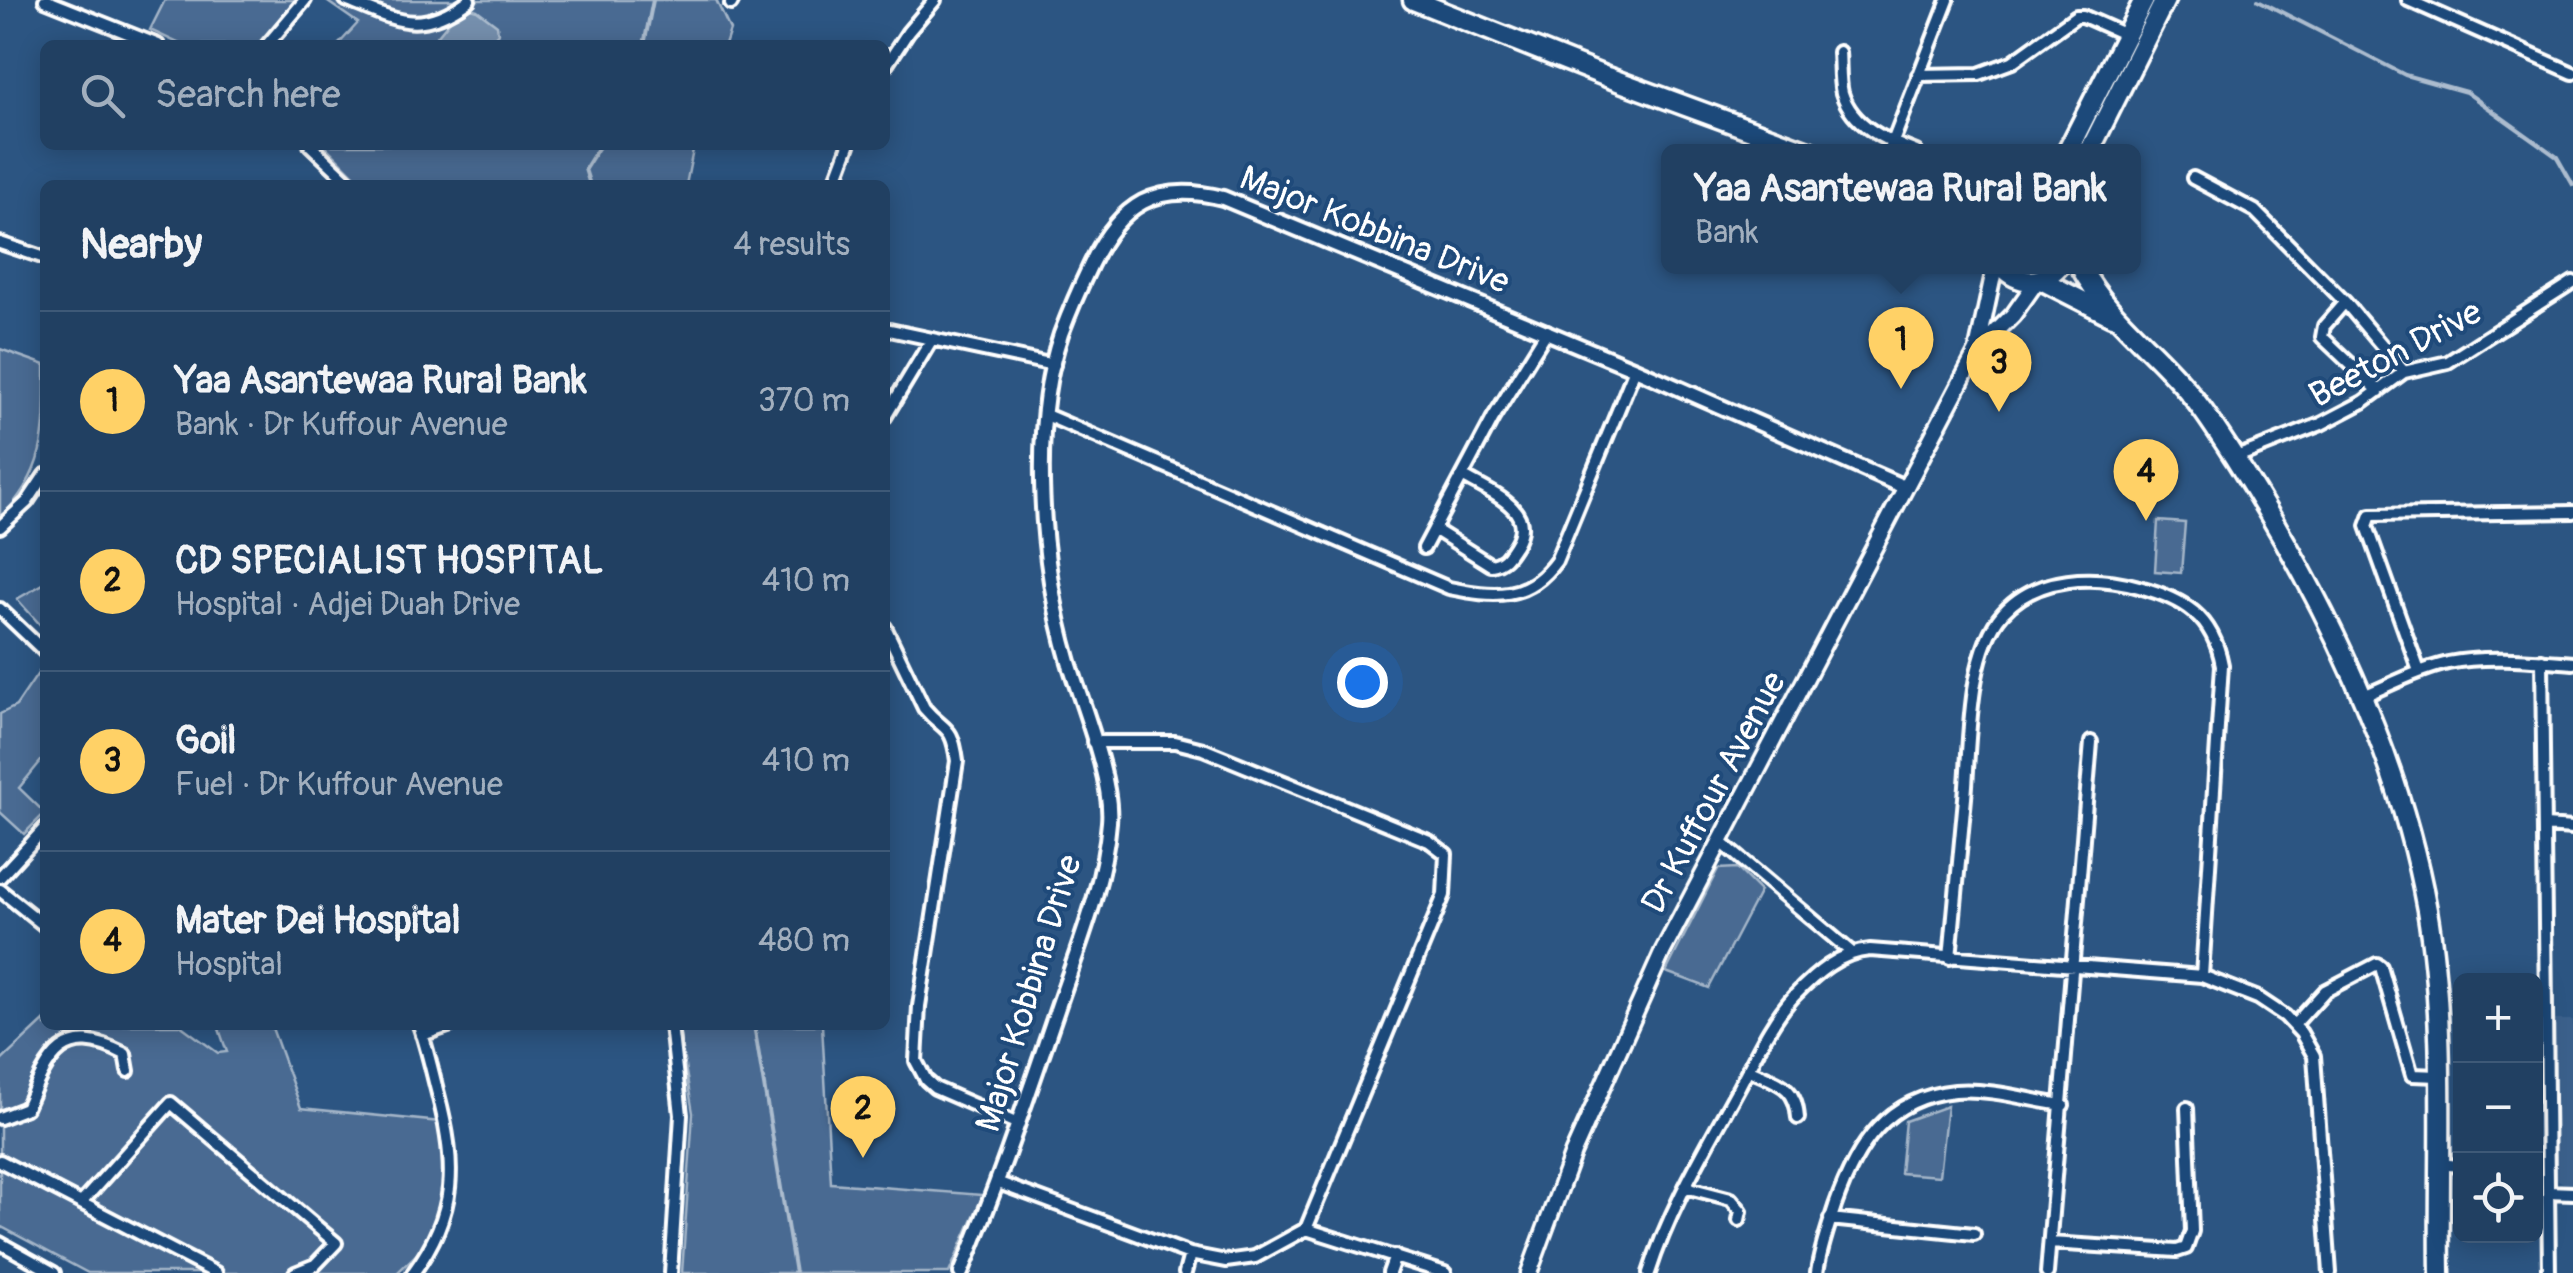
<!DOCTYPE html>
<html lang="en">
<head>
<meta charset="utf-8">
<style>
	body { margin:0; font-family:Pangolin,sans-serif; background:#2d4b6b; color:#f1f3f6 }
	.controls { position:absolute; right:30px; bottom:30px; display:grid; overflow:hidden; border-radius:15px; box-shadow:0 5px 25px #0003 }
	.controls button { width:90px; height:90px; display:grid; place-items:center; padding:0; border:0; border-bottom:2px solid #3e5977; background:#214062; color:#f1f3f6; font:50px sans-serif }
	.you { position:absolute; left:1362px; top:682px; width:35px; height:35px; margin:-25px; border:8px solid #fff; border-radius:50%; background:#1a73e8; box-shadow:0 0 0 15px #1a73e833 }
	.badge { display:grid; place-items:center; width:65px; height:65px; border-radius:50%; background:#ffd166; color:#111; font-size:32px; font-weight:700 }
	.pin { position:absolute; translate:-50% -82px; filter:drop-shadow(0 2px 5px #0008) }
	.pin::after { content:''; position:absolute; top:52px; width:35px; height:30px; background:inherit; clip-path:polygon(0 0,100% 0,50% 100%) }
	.popup { position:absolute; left:1661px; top:144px; width:480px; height:130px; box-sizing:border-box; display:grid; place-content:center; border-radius:15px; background:#214062; filter:drop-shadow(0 2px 8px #0005); font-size:32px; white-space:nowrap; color:#a2afbe }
	.popup b { font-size:38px; color:#f1f3f6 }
	.popup::after { content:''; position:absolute; left:50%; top:100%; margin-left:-20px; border:20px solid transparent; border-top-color:#214062 }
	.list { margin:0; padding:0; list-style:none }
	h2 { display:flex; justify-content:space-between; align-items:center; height:130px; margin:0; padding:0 40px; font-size:42px }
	h2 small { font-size:32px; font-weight:400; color:#a2afbe }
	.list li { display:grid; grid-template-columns:65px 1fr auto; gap:30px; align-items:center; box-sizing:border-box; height:180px; padding:0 40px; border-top:2px solid #3e5977 }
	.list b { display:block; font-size:38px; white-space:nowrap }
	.list p { margin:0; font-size:32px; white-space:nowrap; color:#a2afbe }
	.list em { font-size:32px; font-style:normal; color:#a2afbe }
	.icon { flex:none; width:55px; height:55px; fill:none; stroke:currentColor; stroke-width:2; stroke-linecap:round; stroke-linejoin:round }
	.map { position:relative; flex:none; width:2573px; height:1273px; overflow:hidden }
	.search { position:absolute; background:#214062; box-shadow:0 5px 25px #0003; left:40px; top:40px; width:850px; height:110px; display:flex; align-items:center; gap:25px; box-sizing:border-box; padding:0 35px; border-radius:15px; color:#a2afbe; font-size:38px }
	.panel { position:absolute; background:#214062; box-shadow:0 5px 25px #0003; left:40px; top:180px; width:850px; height:850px; border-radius:15px }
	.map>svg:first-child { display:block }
</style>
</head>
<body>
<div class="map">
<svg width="2573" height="1273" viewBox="0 0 2573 1273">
	<rect width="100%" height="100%" fill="#2c5582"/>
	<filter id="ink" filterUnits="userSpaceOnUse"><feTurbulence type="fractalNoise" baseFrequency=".01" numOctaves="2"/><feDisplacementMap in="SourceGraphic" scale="20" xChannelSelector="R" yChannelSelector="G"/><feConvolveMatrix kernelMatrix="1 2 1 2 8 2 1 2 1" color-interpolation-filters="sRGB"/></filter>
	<g filter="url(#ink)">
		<!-- built -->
		<path fill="#3b618b" d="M2553,1020h20v168l-15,-8 -4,-10z"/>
		<!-- green -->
		<path fill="#486b92" stroke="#a4b5c8" stroke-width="2.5" d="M165,0h130l-37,45h-76l-32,-15z
			M325,0h391l14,30 -5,15h-387l20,-22z
			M324,145h370l-8,40h-322z
			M0,349l45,16c0,63 3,106 -45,153z
			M2158,521l27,2 -4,50 -26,-2z
			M45,583v47l-28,-31z
			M45,663v93l-26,32 26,25 -21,21 -24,-22v-98l16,-8z
			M1737,868l23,23 -51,97 -43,-16 52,-103z
			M45,1020v5h135l38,28 9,-1 -8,-23 9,-4h43l30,83 139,14 4,79 -24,50 -23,22h-309l-88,-47v-164z
			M678,1025h144l9,158 152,12 -34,78h-267l11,-160z
			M1947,1106l-8,70 -39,-3 5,-52z"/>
		<!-- water -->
		<path fill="#748fad" stroke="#acbcce" stroke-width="2.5" d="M466,7l11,3 20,15 1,8 -10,12h-58l26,-32z"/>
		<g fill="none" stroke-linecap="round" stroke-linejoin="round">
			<!-- stream -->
			<path stroke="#acbcce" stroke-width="4" d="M2258,0l147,75 61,17 91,65 16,28
				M644,45l9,-45
				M590,185l-5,-16 15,-24
				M754,1025l41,248"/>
			<!-- minor casing -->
			<g stroke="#fff" stroke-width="18">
				<path id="minor" d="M45,0l113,45
					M346,0c52,21 73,36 123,0
					M2408,0l165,73
					M731,4l2,-4
					M267,45l38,-45
					M1839,52c1,13 0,29 3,41 10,33 45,48 74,59
					M885,67l23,-35 27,-32
					M1918,75l61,-1 33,-12 64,-46h7l43,19
					M310,145l42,40
					M1889,152l59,-152
					M2193,178l62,33 90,91 59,70
					M834,185l15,-40
					M0,243l45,15
					M2345,302l-21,24 -2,11 57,54
					M885,329l169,36
					M1046,415l403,173c45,9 78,13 107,-27l79,-192
					M885,417l47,-78
					M2234,458l87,-34 42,-22 41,-30 44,-10 125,-80
					M0,527l27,-25 18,-27
					M1434,529l57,36c13,-2 17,-9 24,-20 23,-36 -26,-53 -51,-68
					M1424,548l69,-130 54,-87
					M0,609l45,43
					M885,627l39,81c21,25 28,15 33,53l-38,245 -3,55 10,19 9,8 83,36
					M2542,660l7,613
					M2419,671l-52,-145 4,-11 202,-3
					M2361,697c29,-12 57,-27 87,-34 39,-8 86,-3 125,0
					M1093,742h82l28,7 226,92 17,13 -2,41 -138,334
					M2545,826l28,2
					M1721,842l130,110
					M0,877l45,-49
					M0,890l45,36
					M1950,958c5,-53 10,-107 15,-160 5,-52 2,-145 38,-185 34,-38 92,-38 136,-26 45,12 74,29 83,78l-20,311
					M671,1025l10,90 -10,158
					M2294,1025l31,-34 52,-27 4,3 31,108 27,1
					M422,1035l29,-10
					M1748,1069c28,14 48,15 50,49
					M0,1118l26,-10c23,-53 37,-86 99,-54l3,17
					M0,1161l216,112
					M2438,1164l22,2
					M999,1183l191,71 36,7 29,-4 51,-28 139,44
					M1685,1187l46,12 10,12 -2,9
					M2548,1192l25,1
					M82,1202l89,-99 165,140 -21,22 -20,8
					M1830,1219l144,15
					M0,1243l54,30
					M2050,1243l127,8 9,-3 6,-17 -5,-123
					M413,1273c45,-61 43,-109 25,-179 -6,-23 -11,-47 -19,-69
					M1185,1273l5,-19
					M1389,1273l6,-17
					M1649,1273c21,-66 57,-125 90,-186 16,-30 31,-65 55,-91 21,-22 46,-44 76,-46l332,26 56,22 27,18 16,17 13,23 16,217
					M1817,1273c3,-23 11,-45 18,-67 21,-60 51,-108 120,-115 34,-3 74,9 108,14
					M2047,1273l44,-531"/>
			</g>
			<!-- tertiary casing -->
			<g stroke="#fff" stroke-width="20">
				<path id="tertiary" d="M961,1273c37,-88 67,-178 98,-269 20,-59 45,-119 50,-182 4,-42 -27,-117 -40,-160 -28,-96 -40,-233 -8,-328 9,-24 19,-47 30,-70 29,-60 65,-83 132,-66l412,171 269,118"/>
			</g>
			<!-- secondary casing -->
			<g stroke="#fff" stroke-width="21">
				<path id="secondary" d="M1978,350l35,-35 24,-34
					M1529,1273l44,-120 90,-202 314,-600 18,-85"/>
			</g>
			<!-- trunk casing -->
			<g stroke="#fff" stroke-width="25">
				<path id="trunk" d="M1413,0l194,77 204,75
					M2067,152l77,-152
					M2089,152l76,-152
					M2001,266c18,19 40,20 58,0
					M2080,266c25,46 59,71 93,108 24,25 44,57 63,86 87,137 162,289 191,450 20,117 11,245 13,363
					M2041,280l71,36"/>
			</g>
			<!-- minor -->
			<use href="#minor" stroke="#1f4a7a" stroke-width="10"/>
			<!-- tertiary -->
			<use href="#tertiary" stroke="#1f4a7a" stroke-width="12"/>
			<!-- secondary -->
			<use href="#secondary" stroke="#1f4a7a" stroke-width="14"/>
			<!-- trunk -->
			<use href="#trunk" stroke="#1f4a7a" stroke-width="18"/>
		</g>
	</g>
	<g text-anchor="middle" stroke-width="8" stroke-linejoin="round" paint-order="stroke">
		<!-- street labels -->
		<g font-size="35" fill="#fff" stroke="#1f4a7a">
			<text transform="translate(1375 229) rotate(22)" y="12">Major Kobbina Drive</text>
			<text transform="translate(2395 353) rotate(-28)" y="12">Beeton Drive</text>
			<text transform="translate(1713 792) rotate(-62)" y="12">Dr Kuffour Avenue</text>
			<text transform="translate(1028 993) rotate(-73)" y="12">Major Kobbina Drive</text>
		</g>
	</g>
</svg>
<div class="controls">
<button>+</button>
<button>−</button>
<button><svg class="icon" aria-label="locate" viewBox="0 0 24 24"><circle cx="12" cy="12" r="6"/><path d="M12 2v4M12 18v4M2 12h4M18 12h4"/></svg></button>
</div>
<div class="you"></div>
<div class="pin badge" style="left:1901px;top:389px">1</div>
<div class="popup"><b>Yaa Asantewaa Rural Bank</b>Bank</div>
<div class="pin badge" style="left:863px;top:1158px">2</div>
<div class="pin badge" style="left:1999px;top:412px">3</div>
<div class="pin badge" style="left:2146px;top:521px">4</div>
<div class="search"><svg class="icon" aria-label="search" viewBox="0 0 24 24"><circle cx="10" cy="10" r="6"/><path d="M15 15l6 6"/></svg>Search here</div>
<section class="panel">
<h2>Nearby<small>4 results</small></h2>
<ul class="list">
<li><span class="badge">1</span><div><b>Yaa Asantewaa Rural Bank</b><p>Bank · Dr Kuffour Avenue</p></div><em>370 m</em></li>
<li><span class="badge">2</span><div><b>CD SPECIALIST HOSPITAL</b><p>Hospital · Adjei Duah Drive</p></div><em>410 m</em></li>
<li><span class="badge">3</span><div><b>Goil</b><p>Fuel · Dr Kuffour Avenue</p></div><em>410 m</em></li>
<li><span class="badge">4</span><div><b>Mater Dei Hospital</b><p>Hospital</p></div><em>480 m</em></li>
</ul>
</section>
</div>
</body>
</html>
